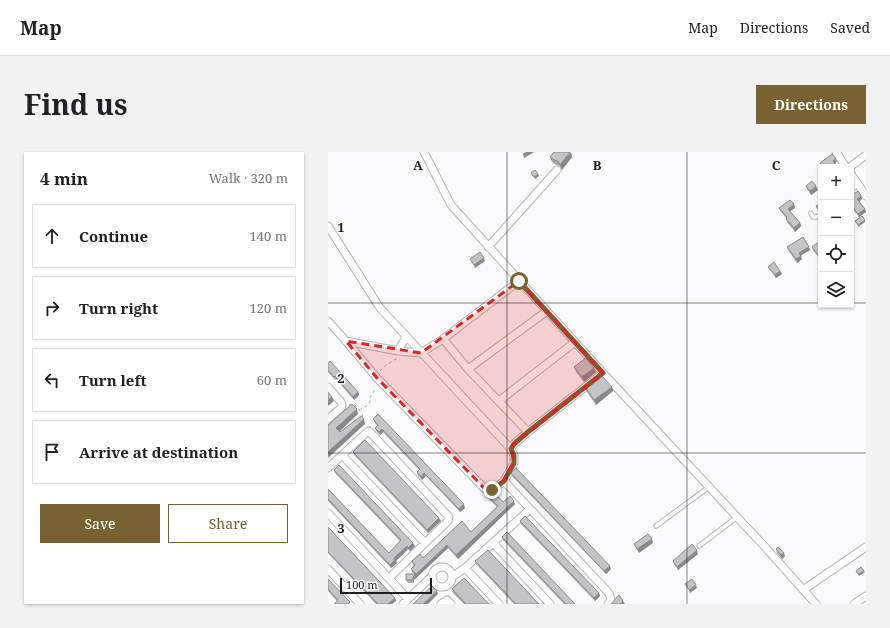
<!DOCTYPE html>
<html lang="en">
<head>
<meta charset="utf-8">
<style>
	body { margin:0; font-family:"Noto Serif",serif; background:#f2f2f2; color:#202124 }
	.controls { position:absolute; right:12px; top:12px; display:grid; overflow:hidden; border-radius:0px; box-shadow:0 1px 3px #0004 }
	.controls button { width:36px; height:36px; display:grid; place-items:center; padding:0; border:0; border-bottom:1px solid #e0e0e0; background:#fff; color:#202124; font:20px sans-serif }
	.scale { position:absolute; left:12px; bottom:10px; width:92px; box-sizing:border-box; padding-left:4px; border:2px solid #1e1e1f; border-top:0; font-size:11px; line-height:14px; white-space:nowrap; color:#1e1e1f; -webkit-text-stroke:3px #fff; paint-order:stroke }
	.stop { position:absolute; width:12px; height:12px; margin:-9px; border:3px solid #786232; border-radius:50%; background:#fff }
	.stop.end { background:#786232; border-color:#fff; box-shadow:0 1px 4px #0008 }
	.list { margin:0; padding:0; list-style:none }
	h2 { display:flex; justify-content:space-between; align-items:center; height:52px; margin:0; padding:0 16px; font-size:17px }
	h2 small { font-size:13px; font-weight:400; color:#757577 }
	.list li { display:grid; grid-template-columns:26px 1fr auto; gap:12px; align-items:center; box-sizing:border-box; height:64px; margin:0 8px 8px; padding:0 8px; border:1px solid #e0e0e0; border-radius:0px }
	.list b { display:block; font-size:15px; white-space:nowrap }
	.list em { font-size:13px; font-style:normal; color:#757577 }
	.actions { display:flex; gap:8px; padding:12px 16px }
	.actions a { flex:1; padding:9px 0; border:1px solid #786232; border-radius:0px; text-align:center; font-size:14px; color:#786232 }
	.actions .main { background:#786232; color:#fff }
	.icon { flex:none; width:22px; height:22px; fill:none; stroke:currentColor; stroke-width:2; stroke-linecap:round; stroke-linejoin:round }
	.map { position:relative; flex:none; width:538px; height:452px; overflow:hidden; border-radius:0px }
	header { display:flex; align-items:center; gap:24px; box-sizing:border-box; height:56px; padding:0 20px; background:#fff; border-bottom:1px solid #e0e0e0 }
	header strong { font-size:19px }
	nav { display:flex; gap:22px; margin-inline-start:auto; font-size:14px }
	.intro { display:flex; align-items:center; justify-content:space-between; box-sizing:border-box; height:96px; padding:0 24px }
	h1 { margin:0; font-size:28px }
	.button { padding:10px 18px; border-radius:0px; background:#786232; color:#fff; font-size:14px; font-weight:700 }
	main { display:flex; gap:24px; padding:0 24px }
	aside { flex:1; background:#fff; border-radius:0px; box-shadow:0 1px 3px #0004 }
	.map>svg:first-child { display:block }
</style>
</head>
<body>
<header>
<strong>Map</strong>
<nav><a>Map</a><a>Directions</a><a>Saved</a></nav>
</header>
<div class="intro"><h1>Find us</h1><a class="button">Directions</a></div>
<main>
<aside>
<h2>4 min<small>Walk · 320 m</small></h2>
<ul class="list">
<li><svg class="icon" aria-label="ahead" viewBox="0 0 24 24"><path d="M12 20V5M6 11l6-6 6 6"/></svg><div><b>Continue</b></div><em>140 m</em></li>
<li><svg class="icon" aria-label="right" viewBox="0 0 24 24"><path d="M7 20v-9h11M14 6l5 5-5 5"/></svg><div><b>Turn right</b></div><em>120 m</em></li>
<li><svg class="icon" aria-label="left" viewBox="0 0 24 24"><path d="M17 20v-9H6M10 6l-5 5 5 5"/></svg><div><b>Turn left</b></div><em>60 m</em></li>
<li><svg class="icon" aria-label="arrive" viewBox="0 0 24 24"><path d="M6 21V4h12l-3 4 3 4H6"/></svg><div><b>Arrive at destination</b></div></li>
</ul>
<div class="actions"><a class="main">Save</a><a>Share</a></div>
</aside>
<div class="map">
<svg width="538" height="452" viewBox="0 0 538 452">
	<rect width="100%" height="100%" fill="#faf9fd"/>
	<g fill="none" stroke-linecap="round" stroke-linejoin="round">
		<!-- service casing -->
		<g stroke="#b3b2b7" stroke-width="5.5">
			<path id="service" d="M523,38l7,-5
				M483,61l2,4h3l5,-2
				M328,374l53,-39
				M371,394l38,-29"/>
		</g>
		<!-- minor casing -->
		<g stroke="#b3b2b7" stroke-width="9">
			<path id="minor" d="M96,0l27,53 152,168 162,174 51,57
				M508,0l10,15
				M522,15l16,-12
				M523,22l15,22
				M0,74l52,82 131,141
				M160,95l69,-77
				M191,129l-76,58 25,30 60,63 75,-59
				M0,169l18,20 31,37 108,111 7,1 12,-9 10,-18v-8l-3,-6 3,-5 14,-12
				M18,189l52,10 23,2 22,-14
				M70,199l8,-14
				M140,217l79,-58
				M0,235l13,15 1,3 -1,3 -13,11
				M171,249l76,-59
				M14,303l83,88
				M0,316l38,-35 3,-2 1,1 79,85 -1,4 -59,57
				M176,329l103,110c4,5 5,9 1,13
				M0,361l80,86
				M165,391l57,61
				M104 425a10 10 0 1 1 20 0a10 10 0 1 1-20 0Z
				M137,416l34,36
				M0,417l32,35
				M124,425l13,-9 65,-59
				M475,438l63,-43
				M75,452l29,-28
				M113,452l6,-4 4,4
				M526,452l12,-8"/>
		</g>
		<!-- path -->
		<path stroke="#a8a7aa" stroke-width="1" stroke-dasharray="3 3" stroke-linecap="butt" d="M52,219l6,-6 12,-7
			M21,253l5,-1 8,10 1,4
			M31,258l9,-5 2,-3c-1,-7 4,-9 6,-14"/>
		<!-- service -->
		<use href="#service" stroke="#fff" stroke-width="3.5"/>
		<!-- minor -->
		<use href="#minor" stroke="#fff" stroke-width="7"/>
	</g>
	<!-- wall -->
	<path fill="#a9a8ac" d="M222,5h22l-10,13 -2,-4 -4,-1 -4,-3z
		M478,34l12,4 -7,5 -4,-6z
		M523,44l11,3 -3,2 6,8 1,3 -7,5 -7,-9h-1z
		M493,51v9h-2l-3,-6z
		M466,52l1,4 -5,3 10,12 1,3 -6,6 -8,-10 -1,-3v-1l-6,-7 -1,-3z
		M459,95h22l1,3 -9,5 1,4 -5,4 -9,-13z
		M484,95l9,1 -2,10 -6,-8z
		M440,115l12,4 2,3 -6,4 -6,-8z
		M0,212l30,28 1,3 -5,5 -18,-21 -1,1 -7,-8z
		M246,215l22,5 -12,10 -8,-10z
		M257,235h27l1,4 -17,14 -9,-13z
		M45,267l92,89 -5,4 -34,-36 -4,4 -4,-4 -1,-4 2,-2 -36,-38 -3,3 -4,-4 -1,-3 2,-2 -3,-4z
		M25,300l88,69 -13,12 -74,-78z
		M6,318l81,76 -5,5 -2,-2 -12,12 1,2 -6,5 -63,-67v-12l61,64 11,-12 -65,-68z
		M183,321l100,96 -5,5 -94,-98z
		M158,342l17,8 12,2 -57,55 -10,-11 -34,32v3h-6l-2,-3 8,-6 -2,-2 -1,-3 3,-3 -1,-1 -1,-4 11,-3 48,-26 26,-25 -10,-10z
		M192,369l79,72 1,3 -5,5 -74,-77z
		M0,375l67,71 1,3 -4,3h-16l-48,-51z
		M174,385l73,67h-11l-61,-64z
		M448,397l9,7 -3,3 -5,-6z
		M370,402l-20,16 -4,-6 -1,-3z
		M147,409l64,43h-25l-38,-40z
		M0,427l22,25 -13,-3 -9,-10z
		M124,437l37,15h-25l-11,-11z"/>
	<!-- shaded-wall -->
	<path fill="#89888c" d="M198,0h8l-10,6 -1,-4z
		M243,0l1,5 -10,13 -2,-5z
		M508,7l1,3 -3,2 -1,-3z
		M210,22l1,2 -4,3 -1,-2z
		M488,34l2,4 -7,5 -1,-4z
		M533,44l1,3 -3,3 -2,-3z
		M466,52l1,4 -6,4 -1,-3z
		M537,57l1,3 -7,5 -1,-3z
		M537,68v2l-7,5v-2z
		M472,71l1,3 -6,6 -1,-4z
		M481,95l1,3 -10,6 -1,-3z
		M493,100v4l-2,2 -1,-3z
		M473,104l1,3 -5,4 -1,-4z
		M156,106l1,3 -10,7 -1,-3z
		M452,119l2,3 -6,4 -1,-3z
		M266,216l2,4 -12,10 -2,-5z
		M284,235l1,4 -17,14 -2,-5z
		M30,240l1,3 -5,5 -1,-3z
		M4,245l2,4 -6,5v-6z
		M29,257l1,5 -20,19 -2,-5z
		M36,267l1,5 -37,34v-6z
		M54,277l1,3 -3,3 -1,-3z
		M96,321l2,3 -4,4 -1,-3z
		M186,349l1,3 -57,55 -2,-4z
		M136,352l1,4 -5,4 -1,-3z
		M111,366l2,3 -13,12 -1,-3z
		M324,387l1,4 -14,10 -2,-4z
		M85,391l2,3 -5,5 -2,-3z
		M119,393l1,3 -34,32v3l-1,-3v-3z
		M79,394l1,3 -12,12 1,2 -6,5 -1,-3 4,-7z
		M369,398l1,4 -20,16 -1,-3z
		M456,401l1,3 -3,3 -1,-4z
		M282,414l1,3 -5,5 -2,-3z
		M536,419l1,1 -6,4 -1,-2z
		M368,433l1,3 -7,5 -1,-3z
		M109,439l1,3 -10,10h-5z
		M271,441l1,3 -5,5 -1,-3z
		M67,446l1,3 -4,3h-4z
		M295,449l2,3h-5z"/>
	<!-- building -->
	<path fill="#c4c3c8" stroke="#89888c" d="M226,0h16l-10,13 -2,-4 -4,-1 -4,-3z
		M504,2l4,5 -3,2 5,6h-12v-1l-2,1 -4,-4z
		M207,18l3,4 -4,3 -3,-4z
		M484,29l4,5 -6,5 -4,-5z
		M530,39l3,5 -4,3 8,10 -7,5 -7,-9v-9z
		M462,48l4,4 -6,5 12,14 -6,5 -8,-9 1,-2 -8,-9z
		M493,51v6h-3l-2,-3z
		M534,64l3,4 -7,5 -3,-4z
		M475,85l6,10 -10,6 2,3 -5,3 -9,-12z
		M489,91l4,5v4l-3,3 -6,-8z
		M152,100l4,6 -10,7 -4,-6z
		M446,110l6,9 -5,4 -7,-8z
		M258,206l8,10 -12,9 -8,-10z
		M2,209l28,31 -5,5 -18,-21 -1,1 -6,-7v-6z
		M273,223l11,12 -18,13 -9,-13z
		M0,240l4,5 -4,3z
		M24,252l5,5 -21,19 4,4 21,-16 3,3 -36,33v-27z
		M50,262l86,90 -5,5 -35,-36 -3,4 -4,-5 3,-3 -38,-40 -3,3 -4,-4 3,-3 -5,-6z
		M37,288l74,78 -12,12 -74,-78z
		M11,313l74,78 -5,5 -1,-2 -13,12 1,2 -5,5 -62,-66v-10l61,64 12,-13 -67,-70z
		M188,316l94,98 -6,5 -93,-98z
		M165,339l10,11 7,-6 4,5 -58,54 -9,-10 -34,32v3h-7v-6h10l-5,-5 4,-4 -3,-4 8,-7 3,4 39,-37 9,11 27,-26 -12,-12 3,-2z
		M197,364l74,77 -5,5 -74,-77z
		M0,375l67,71 -7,6h-10l-50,-52z
		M179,380l68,72h-9l-64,-67z
		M320,382l4,5 -15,10 -3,-5z
		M364,392l5,6 -20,17 -4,-6z
		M450,395l6,6 -3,2 -5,-6z
		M160,398l51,54h-23l-41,-43z
		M533,415l3,4 -6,3 -2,-3z
		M136,426l25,26h-23l-14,-15z
		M0,427l22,23 -2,2h-14l4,-4 -10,-11z
		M364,427l4,6 -7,5 -4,-6z
		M104,434l5,5 -14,13h-10z
		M291,443l4,6 -3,3h-9z"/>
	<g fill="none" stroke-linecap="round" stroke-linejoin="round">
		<!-- route -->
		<path stroke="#786232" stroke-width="5" d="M164,338l12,-9 10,-18v-8l-3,-6 3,-5 14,-12 75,-59 -84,-92"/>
	</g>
	<!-- marked area -->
	<path fill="#d62828" fill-opacity="0.2" stroke="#d62828" stroke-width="3" stroke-dasharray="8 5" stroke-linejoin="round" d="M191,129l84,92 -89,71 -3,5 3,14 -10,18 -12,9 -7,-1 -108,-111 -31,-37 75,12z"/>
	<!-- grid -->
	<path fill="none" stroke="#1e1e1f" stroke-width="1" stroke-opacity="0.55" d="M179,0v452M359,0v452M0,151h493M523,151h15M0,301h538"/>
	<g font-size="13" text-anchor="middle" font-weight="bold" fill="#1e1e1f" stroke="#fff" stroke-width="3" stroke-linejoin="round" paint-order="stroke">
		<text x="90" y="18">A</text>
		<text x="269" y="18">B</text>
		<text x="448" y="18">C</text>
		<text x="13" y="80">1</text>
		<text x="13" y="231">2</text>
		<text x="13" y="381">3</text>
	</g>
</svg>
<div class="controls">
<button>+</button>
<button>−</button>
<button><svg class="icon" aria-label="locate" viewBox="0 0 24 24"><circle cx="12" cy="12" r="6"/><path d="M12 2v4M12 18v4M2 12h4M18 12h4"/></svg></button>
<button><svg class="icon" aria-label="layers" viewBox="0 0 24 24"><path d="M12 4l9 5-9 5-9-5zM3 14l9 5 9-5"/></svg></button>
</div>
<div class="scale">100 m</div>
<div class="stop" style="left:191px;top:129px"></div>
<div class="stop end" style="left:164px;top:338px"></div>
</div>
</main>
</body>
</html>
